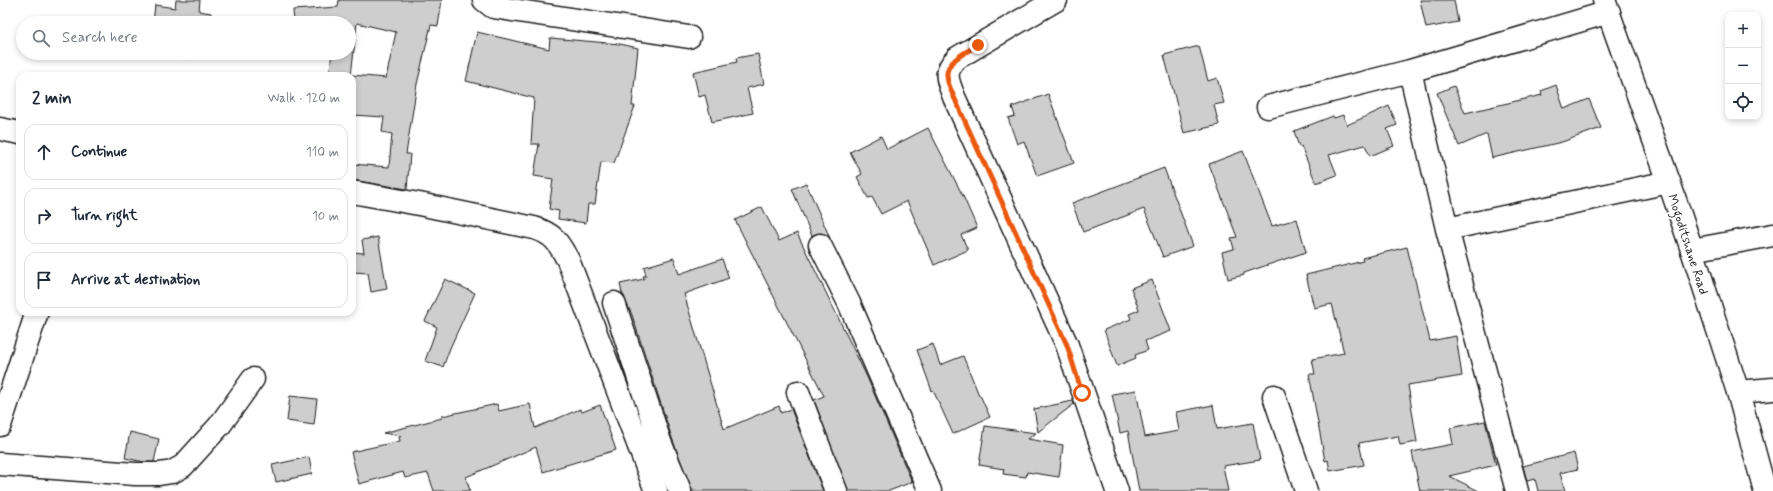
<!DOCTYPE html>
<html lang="en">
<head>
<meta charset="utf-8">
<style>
	body { margin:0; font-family:Mynerve,sans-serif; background:#f2f2f3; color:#1f2937 }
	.controls { position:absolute; right:12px; top:12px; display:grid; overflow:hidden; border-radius:8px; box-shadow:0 2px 6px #0003 }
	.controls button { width:36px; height:36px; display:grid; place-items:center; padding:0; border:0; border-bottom:1px solid #e0e1e3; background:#fff; color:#1f2937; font:20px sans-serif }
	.stop { position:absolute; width:12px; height:12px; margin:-9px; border:3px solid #ea580c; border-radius:50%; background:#fff }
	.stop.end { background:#ea580c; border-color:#fff; box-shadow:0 1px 4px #0008 }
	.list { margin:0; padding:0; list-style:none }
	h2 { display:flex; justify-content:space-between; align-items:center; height:52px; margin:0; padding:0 16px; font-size:17px }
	h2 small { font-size:13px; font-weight:400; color:#747a83 }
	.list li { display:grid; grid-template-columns:26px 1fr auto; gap:12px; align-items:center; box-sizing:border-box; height:56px; margin:0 8px 8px; padding:0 8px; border:1px solid #e0e1e3; border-radius:12px }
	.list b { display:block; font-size:15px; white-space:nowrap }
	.list em { font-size:13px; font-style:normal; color:#747a83 }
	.icon { flex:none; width:22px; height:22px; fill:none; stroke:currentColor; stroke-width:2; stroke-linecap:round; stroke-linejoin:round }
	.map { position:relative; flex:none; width:1773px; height:491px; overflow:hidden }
	.search { position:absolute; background:#fff; box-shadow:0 2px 6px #0003; left:16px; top:16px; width:340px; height:44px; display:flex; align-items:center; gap:10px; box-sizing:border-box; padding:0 14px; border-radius:22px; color:#747a83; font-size:15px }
	.panel { position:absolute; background:#fff; box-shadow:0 2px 6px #0003; left:16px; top:72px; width:340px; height:244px; border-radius:12px }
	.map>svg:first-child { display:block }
</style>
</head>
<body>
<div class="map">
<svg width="1773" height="491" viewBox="0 0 1773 491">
	<rect width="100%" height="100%" fill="#fff"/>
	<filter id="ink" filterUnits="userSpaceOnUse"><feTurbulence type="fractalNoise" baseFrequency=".025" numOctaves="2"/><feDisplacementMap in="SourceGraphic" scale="8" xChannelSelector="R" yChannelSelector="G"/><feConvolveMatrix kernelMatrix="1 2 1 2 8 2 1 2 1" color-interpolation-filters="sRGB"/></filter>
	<g filter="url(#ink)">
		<!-- building -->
		<path fill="#cecece" stroke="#1c1c1c" d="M176,0h24l-1,11 12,2 -1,10h-57l2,-18 20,3z
			M339,0h103l-4,26 -7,-1 -14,59 -11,70h4l-3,35 -55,-9v-16l37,3 3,-33 -10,-2 2,-15 -32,-2v-40l34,3 10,-46 -39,-9 -6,53h-22l3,-23h17v-30h-55l-1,-13 45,-3z
			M1420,0h34l4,22 -32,6z
			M477,32l72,17 1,-11 70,6 18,4 -6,58h3l-21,57 -13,-1 -6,42h-7l-2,19 -28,-4 1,-8 -10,-2 4,-30 -19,-3 5,-32h-8l3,-46 -68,-17z
			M1199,46l9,35 9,-3 7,25 -10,2 5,20 -35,8 -20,-78z
			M162,53h26l-1,6 -25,-4z
			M758,54l6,30 -17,4 6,25 -41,9 -7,-27 -6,2 -6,-25 44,-10 -1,-4z
			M1556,85l8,24 25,-10 12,29 -39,14 -70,16 -5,-24 -28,12 -22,-53 17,-7 11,27 77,-18 -1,-4z
			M1048,94l26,69 -37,13 -13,-35 -7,3 -9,-26 7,-2 -3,-9z
			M1389,106l8,19 -10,4 7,17 -24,10 -5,-11 -36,10 8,20 -21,8 -15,-37 -2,1 -5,-16 39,-15 1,2 9,-3 4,10z
			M928,128l36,70 13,30 -16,7 7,15 -34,15 -27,-64 -26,13 -9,-17 -4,1 -11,-21 5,-3 -12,-22 31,-16 6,13z
			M1243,151l29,75 25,-7 9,33 -62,21v2l-16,4 -6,-27 12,-3 -3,-11 6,-1 -28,-73z
			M1164,168l29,78 -30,11 -19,-48 -61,23 -11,-29z
			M806,183l24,55 -9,-5 -9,3 -20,-47z
			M762,207l17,34 18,-8 70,144 45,105 -23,9h-41l-34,-91 10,-4 -89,-176z
			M378,237l9,52 -16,3 -3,-19 -16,-1v-20l12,1 -2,-13z
			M1407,247l23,94 26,-5 6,40 -54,9 9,57 -17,3 -2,-9 -39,7 5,22 -34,6 -2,-11 -3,1 -16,-87h6l-3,-15 32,-6 -12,-49 -18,4 -8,-33 57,-14 -1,-3z
			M674,258l5,16 43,-15 7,19 -45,16 40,135 55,-23 2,7 10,-4 32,82h-131l-20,-53 -40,-123 -10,-22 -2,-9 24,-5 -1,-3h3l-2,-9z
			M445,279l30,14 -25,55 -7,19 -18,-6 12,-34 -12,-6z
			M1152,280l19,51 -26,10 3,9 -13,5 1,3 -19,8 -13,-36 27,-11 -2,-5 10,-4 -8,-22z
			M933,344l7,21 23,-9 16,39h1l10,22 -37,17 -20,-44 -1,1 -15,-41z
			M1136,390l9,47 34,-6 -3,-19 37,-7 4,24 36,-6 7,37 -37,6 5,25h-89l-11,-60 -8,2 -8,-39z
			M290,396l27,3 -3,26 -27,-4z
			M1073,401l1,3 -36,28 -4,-23z
			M497,404l2,7 31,-7 5,24 45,-19 2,3 18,-7 16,45 -73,22 -7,-25 -70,30 4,14h-36l-6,-18 -23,5 -2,-6 -44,12 -8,-32 49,-11 -1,-4 2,-1 -18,-3 59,-15v-2z
			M1485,421l11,44 -47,11 30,15h-59l-8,-39 41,-8 -3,-16z
			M985,426l51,7 -8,6 35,6 -4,32 -32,-5 -1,5 -23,-3 1,-5 -25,-4z
			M130,432l29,7 -5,23h-10l-19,-4z
			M1574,453l4,16 -18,4 5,18h-27l-3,-12 -8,2 -4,-15z
			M309,457l3,17 -36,8 -4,-17z"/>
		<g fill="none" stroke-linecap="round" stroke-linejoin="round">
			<!-- street casing -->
			<g stroke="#1c1c1c" stroke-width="25">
				<path id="street" d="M484,0l9,7 196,30
					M1056,0l-99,58c-14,15 -10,20 -3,39l113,248 50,146
					M1410,71l37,158 70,262
					M1268,107l142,-36 199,-59
					M0,129l20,4
					M352,192l67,12 115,24c20,6 24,14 34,32l88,231
					M1447,229l222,-47
					M820,245l29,58 81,188
					M1692,250l81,-15
					M614,303l46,139 20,49
					M798,392l38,99
					M1738,392l35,-3
					M1274,396l32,95
					M0,425l37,-113
					M0,464l135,10h24l13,-2 11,-6 37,-41 33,-46"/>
			</g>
			<!-- secondary casing -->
			<g stroke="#1c1c1c" stroke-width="25">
				<path id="secondary" d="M1604,0l65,182 23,68 46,142 27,99"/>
			</g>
			<!-- street -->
			<use href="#street" stroke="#fff" stroke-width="22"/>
			<!-- secondary -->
			<use href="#secondary" stroke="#fff" stroke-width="22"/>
		</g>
	</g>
	<g fill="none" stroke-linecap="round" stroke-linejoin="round" filter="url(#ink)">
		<!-- route -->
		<path stroke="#ea580c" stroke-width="5" d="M978,45c-10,6 -32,16 -31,30 0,8 4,15 7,22l113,248 15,48"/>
	</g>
	<g text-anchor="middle" stroke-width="3.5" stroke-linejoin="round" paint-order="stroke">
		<!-- street labels -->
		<g font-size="13" fill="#1c1c1c" stroke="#fff">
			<text transform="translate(1689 244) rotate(72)" y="5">Mogoditshane Road</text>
		</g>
	</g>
</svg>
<div class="controls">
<button>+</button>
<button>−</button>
<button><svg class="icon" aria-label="locate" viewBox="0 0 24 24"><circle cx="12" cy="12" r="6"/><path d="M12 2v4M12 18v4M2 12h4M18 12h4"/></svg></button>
</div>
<div class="stop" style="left:1082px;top:393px"></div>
<div class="stop end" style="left:978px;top:45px"></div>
<div class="search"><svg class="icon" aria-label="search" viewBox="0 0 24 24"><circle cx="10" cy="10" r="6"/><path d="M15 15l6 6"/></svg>Search here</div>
<section class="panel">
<h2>2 min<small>Walk · 120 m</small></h2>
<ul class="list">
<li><svg class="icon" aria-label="ahead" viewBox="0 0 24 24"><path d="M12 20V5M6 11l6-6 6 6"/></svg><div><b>Continue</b></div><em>110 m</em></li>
<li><svg class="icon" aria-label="right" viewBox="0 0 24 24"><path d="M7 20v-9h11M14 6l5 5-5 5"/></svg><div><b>Turn right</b></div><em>10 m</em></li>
<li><svg class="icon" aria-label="arrive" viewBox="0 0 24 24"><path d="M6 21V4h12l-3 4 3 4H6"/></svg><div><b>Arrive at destination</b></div></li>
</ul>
</section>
</div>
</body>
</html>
